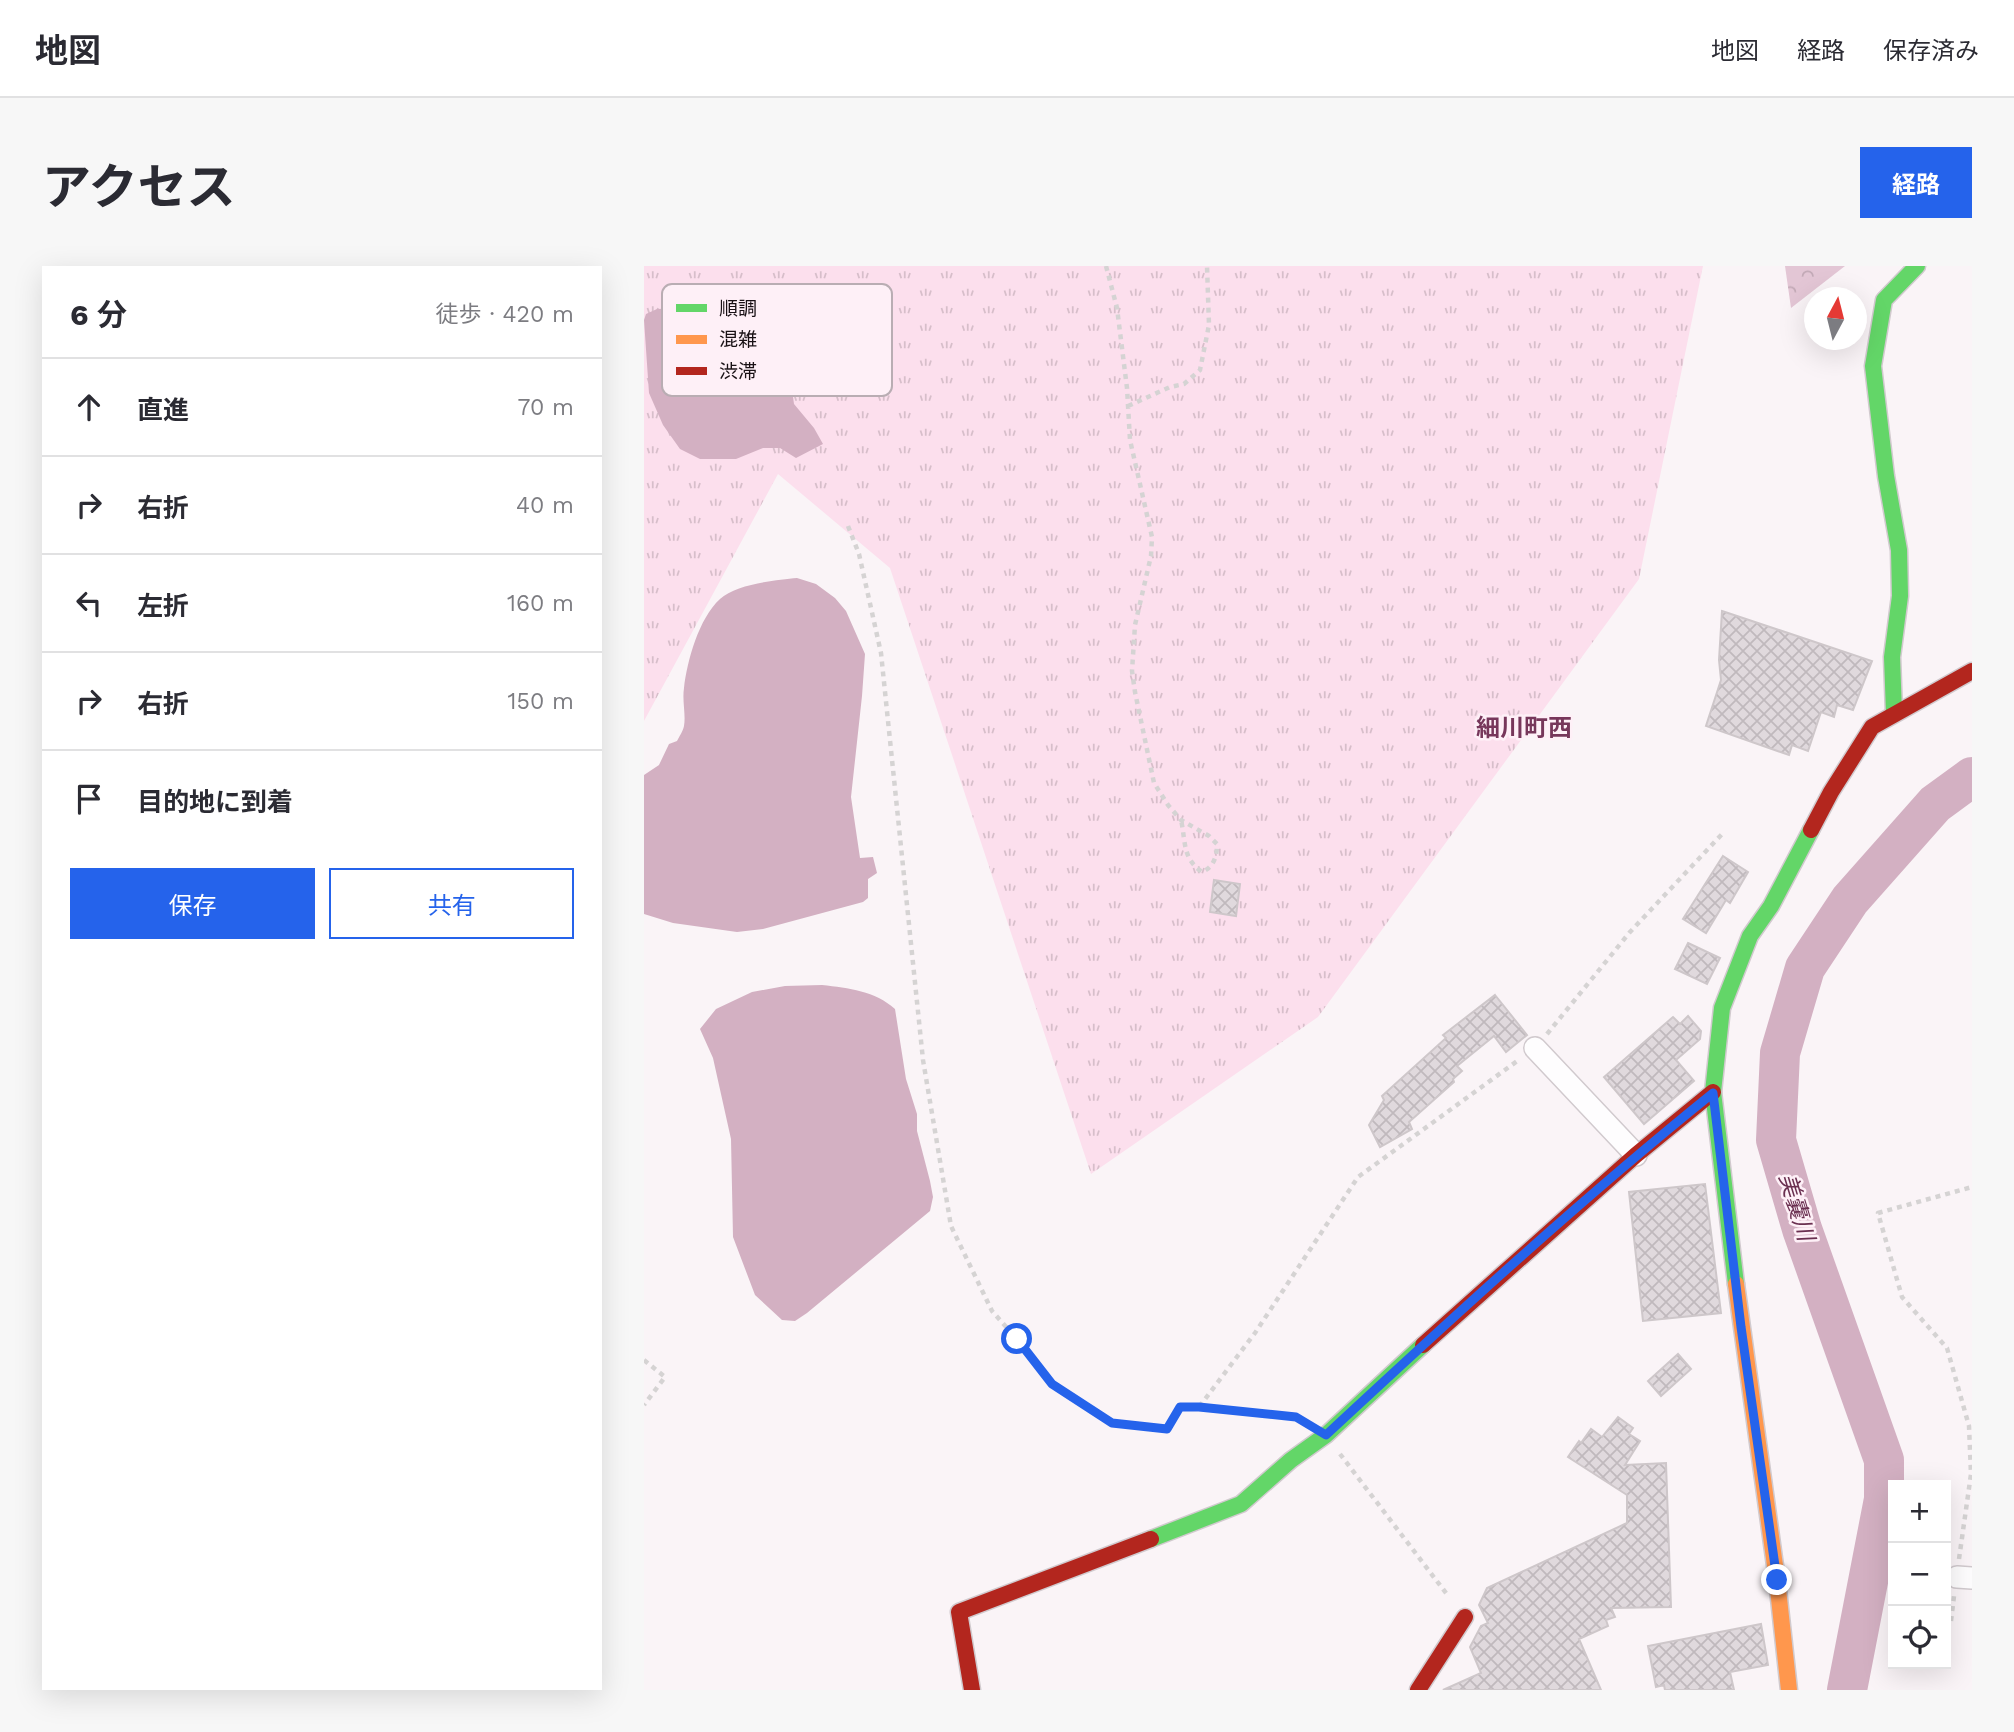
<!DOCTYPE html>
<html lang="ja">
<head>
<meta charset="utf-8">
<style>
	body { margin:0; font-family:"Work Sans","Noto Sans JP",sans-serif; background:#f7f7f7; color:#2b2b33 }
	.controls { position:absolute; right:21px; bottom:21px; display:grid; overflow:hidden; border-radius:0px; box-shadow:0 7px 28px #0002 }
	.controls button { width:63px; height:63px; display:grid; place-items:center; padding:0; border:0; border-bottom:2px solid #e1e1e2; background:#fff; color:#2b2b33; font:35px sans-serif }
	.compass { position:absolute; left:1160px; top:21px; width:63px; height:63px; border-radius:50%; background:#fff; box-shadow:0 7px 28px #0002; rotate:7deg }
	.stop { position:absolute; width:21px; height:21px; margin:-16px; border:5px solid #2563eb; border-radius:50%; background:#fff }
	.stop.end { background:#2563eb; border-color:#fff; box-shadow:0 2px 7px #0008 }
	.list { margin:0; padding:0; list-style:none }
	h2 { display:flex; justify-content:space-between; align-items:center; height:91px; margin:0; padding:0 28px; font-size:30px }
	h2 small { font-size:23px; font-weight:400; color:#7c7c81 }
	.list li { display:grid; grid-template-columns:46px 1fr auto; gap:21px; align-items:center; box-sizing:border-box; height:98px; padding:0 28px; border-top:2px solid #e1e1e2 }
	.list b { display:block; font-size:26px; white-space:nowrap }
	.list em { font-size:23px; font-style:normal; color:#7c7c81 }
	.actions { display:flex; gap:14px; padding:21px 28px }
	.actions a { flex:1; padding:16px 0; border:2px solid #2563eb; border-radius:0px; text-align:center; font-size:24px; color:#2563eb }
	.actions .main { background:#2563eb; color:#fff }
	.icon { flex:none; width:38px; height:38px; fill:none; stroke:currentColor; stroke-width:2; stroke-linecap:round; stroke-linejoin:round }
	.map { position:relative; flex:none; width:1328px; height:1424px; overflow:hidden; border-radius:0px }
	header { display:flex; align-items:center; gap:42px; box-sizing:border-box; height:98px; padding:0 35px; background:#fff; border-bottom:2px solid #e1e1e2 }
	header strong { font-size:33px }
	nav { display:flex; gap:38px; margin-inline-start:auto; font-size:24px }
	.intro { display:flex; align-items:center; justify-content:space-between; box-sizing:border-box; height:168px; padding:0 42px }
	h1 { margin:0; font-size:49px }
	.button { padding:18px 32px; border-radius:0px; background:#2563eb; color:#fff; font-size:24px; font-weight:700 }
	main { display:flex; gap:42px; padding:0 42px }
	aside { flex:1; background:#fff; border-radius:0px; box-shadow:0 7px 28px #0002 }
	.map>svg:first-child { display:block }
</style>
</head>
<body>
<header>
<strong>地図</strong>
<nav><a>地図</a><a>経路</a><a>保存済み</a></nav>
</header>
<div class="intro"><h1>アクセス</h1><a class="button">経路</a></div>
<main>
<aside>
<h2>6 分<small>徒歩 · 420 m</small></h2>
<ul class="list">
<li><svg class="icon" aria-label="ahead" viewBox="0 0 24 24"><path d="M12 20V5M6 11l6-6 6 6"/></svg><div><b>直進</b></div><em>70 m</em></li>
<li><svg class="icon" aria-label="right" viewBox="0 0 24 24"><path d="M7 20v-9h11M14 6l5 5-5 5"/></svg><div><b>右折</b></div><em>40 m</em></li>
<li><svg class="icon" aria-label="left" viewBox="0 0 24 24"><path d="M17 20v-9H6M10 6l-5 5 5 5"/></svg><div><b>左折</b></div><em>160 m</em></li>
<li><svg class="icon" aria-label="right" viewBox="0 0 24 24"><path d="M7 20v-9h11M14 6l5 5-5 5"/></svg><div><b>右折</b></div><em>150 m</em></li>
<li><svg class="icon" aria-label="arrive" viewBox="0 0 24 24"><path d="M6 21V4h12l-3 4 3 4H6"/></svg><div><b>目的地に到着</b></div></li>
</ul>
<div class="actions"><a class="main">保存</a><a>共有</a></div>
</aside>
<div class="map">
<svg width="1328" height="1424" viewBox="0 0 1328 1424">
	<defs>
		<pattern id="grass-tufts" width="24" height="20" patternUnits="userSpaceOnUse" patternTransform="scale(1.75)"><rect width="24" height="20" fill="#fcdfed"/><path d="M3 7l-1-3M5 7V3M7 7l1-3M15 17l-1-3M17 17v-4M19 17l1-3" fill="none" stroke="#d7beca"/></pattern>
		<pattern id="forest-crowns" width="20" height="18" patternUnits="userSpaceOnUse" patternTransform="scale(1.75)"><rect width="20" height="18" fill="#e3c6d5"/><path d="M2 6a3 3 0 1 1 6 0M12 15a3 3 0 1 1 6 0" fill="none" stroke="#c2a9b6"/></pattern>
		<pattern id="building-cross-hatch" width="8" height="8" patternUnits="userSpaceOnUse" patternTransform="scale(1.75)"><rect width="8" height="8" fill="#e0d9dd"/><path d="M0 0l8 8M0 8l8-8" fill="none" stroke="#c0b9bd"/></pattern>
	</defs>
	<rect width="100%" height="100%" fill="#faf4f7"/>
	<!-- grass -->
	<path fill="url(#grass-tufts)" d="M0,0h1059l-64,313 -321,438 -227,157 -201,-606 -112,-94 -134,247z"/>
	<!-- forest -->
	<path fill="url(#forest-crowns)" d="M1141,0h60l-54,42z"/>
	<!-- water -->
	<path fill="#d3b0c2" d="M41,42l36,6 24,11 17,19 29,39 3,21 20,24 9,16 -27,14 -16,-10h-17l-27,11h-36l-20,-10 -17,-24 -14,-32 -5,-73 2,-6 11,-5z
		M153,312l19,6 19,14 11,13 19,43 -3,42 -11,101 9,61 13,-1 4,16 -9,6v19l-5,4 -100,27 -26,3 -64,-9 -29,-9v-139l15,-10 10,-21 8,-3c2,-4 6,-10 7,-15 2,-12 -2,-25 0,-38 3,-27 15,-70 36,-89 16,-15 56,-19 77,-21z
		M178,719c27,3 53,6 73,24l11,70 11,35v17l13,50 3,16 -3,14 -123,102 -12,8 -13,-1 -27,-25 -22,-58 -2,-98 -18,-81 -13,-29 16,-20 36,-17 33,-6z"/>
	<g fill="none" stroke-linecap="round" stroke-linejoin="round">
		<!-- river -->
		<path stroke="#d3b0c2" stroke-width="40" d="M1203,1424l37,-191v-39l-82,-231 -26,-89 4,-87 25,-85 45,-68 85,-96 37,-27"/>
	</g>
	<!-- building -->
	<path fill="url(#building-cross-hatch)" stroke="#cec7ca" stroke-width="2" d="M1078,345l150,50 -19,49 -16,-5 -3,12 -13,-5 -13,39 -16,-6 -3,10 -83,-29 15,-46 -2,-20z
		M1079,590l25,16 -18,31 -4,-3 -20,33 -23,-14z
		M570,614l26,4 -4,32 -26,-4z
		M1044,677l32,15 -13,26 -32,-15z
		M851,729l32,40 -21,17 -12,-16 -37,30 5,5 -9,8 1,3 -45,40 3,7 -32,18 -11,-22 15,-25 -2,-4 64,-58 -3,-3z
		M1044,750l13,15 -1,8 -24,21 18,21 -50,43 -40,-47 69,-60 7,7z
		M1061,918l16,129 -78,8 -14,-129z
		M1034,1088l13,15 -30,27 -13,-15z
		M974,1151l15,11 -4,6 11,7 -15,24 41,-2 5,144 -60,1 4,9 -9,3 2,6 -29,13 22,51h-158l38,-17 -11,-26 11,-21 7,-3 -9,-18 8,-17 140,-65v-28l-59,-38 11,-16 2,2 10,-14 11,8z
		M1117,1358l7,41 -38,7 4,18h-69l-1,-5 -8,2 -8,-41z"/>
	<g fill="none" stroke-linecap="round" stroke-linejoin="round">
		<!-- street casing -->
		<g stroke="#d1cace" stroke-width="24">
			<path id="street" d="M891,782l101,107
				M1313,1311l15,1"/>
		</g>
		<!-- fast casing -->
		<g stroke="#d1cace" stroke-width="19">
			<path id="fast" d="M1250,447l-2,-56 8,-61 -1,-46 -13,-74 -13,-110 11,-66 33,-34
				M1092,1018l-23,-192 9,-84 28,-72 21,-30 40,-76
				M507,1273l90,-35 50,-44 35,-25 97,-90"/>
		</g>
		<!-- slow casing -->
		<g stroke="#d1cace" stroke-width="19">
			<path id="slow" d="M1092,1018l41,296 12,110"/>
		</g>
		<!-- jam casing -->
		<g stroke="#d1cace" stroke-width="19">
			<path id="jam" d="M1167,564l20,-38 41,-65 100,-56
				M779,1079l213,-190 77,-63
				M328,1424l-13,-78 192,-73
				M774,1424l47,-73"/>
		</g>
		<!-- path -->
		<path stroke="#d5d3d3" stroke-width="4.5" stroke-dasharray="5 5" stroke-linecap="butt" d="M462,0l11,42 10,80 3,52 22,97 -1,19 -16,69 -3,46 3,21 19,91 14,22 13,15 28,16 8,8c0,12 -3,23 -15,28 -20,-14 -16,-30 -21,-52
			M484,140l42,-19 14,-3 16,-14 9,-45 -2,-59
			M204,260l11,28 22,99 42,407 28,166 41,85 25,28 35,45 60,39 55,6 13,-22h19l56,-74 103,-156 162,-118
			M903,768l83,-102 93,-99
			M0,1094l21,17 -21,28
			M555,1141l97,10 6,4
			M696,1188l109,143
			M1315,1293l12,-85 -2,-48 -22,-78 -45,-51 -24,-84 94,-26
			M1307,1355l3,-25"/>
		<!-- street -->
		<use href="#street" stroke="#fefdfe" stroke-width="21"/>
		<!-- fast -->
		<use href="#fast" stroke="#63d668" stroke-width="16"/>
		<!-- slow -->
		<use href="#slow" stroke="#ff974d" stroke-width="16"/>
		<!-- jam -->
		<use href="#jam" stroke="#b3261e" stroke-width="16"/>
	</g>
	<g fill="none" stroke-linecap="round" stroke-linejoin="round">
		<!-- route -->
		<path stroke="#2563eb" stroke-width="9" d="M373,1073l35,45 60,39 55,6 13,-22h19l97,10 30,18c126,-117 253,-234 387,-342l28,234 36,253"/>
	</g>
	<g text-anchor="middle" stroke-width="5" stroke-linejoin="round" paint-order="stroke">
		<!-- water labels -->
		<g font-size="23" font-style="italic" fill="#6a2f50" stroke="#fef0f7">
			<text transform="translate(1153 941) rotate(73)" y="8">美嚢川</text>
		</g>
		<!-- quarter labels -->
		<g font-size="24" font-weight="bold" fill="#77375b" stroke="#fef0f7">
			<text x="880" y="470">細川町西</text>
		</g>
	</g>
	<!-- legend -->
	<rect x="18" y="18" width="230" height="112" rx="10" fill="#fef0f7" stroke="#b9adb3" stroke-width="2"/>
	<rect x="32" y="38" width="31" height="8" fill="#63d668"/>
	<rect x="32" y="69" width="31" height="9" fill="#ff974d"/>
	<rect x="32" y="101" width="31" height="8" fill="#b3261e"/>
	<g font-size="19" fill="#191115">
		<text x="75" y="49">順調</text>
		<text x="75" y="80">混雑</text>
		<text x="75" y="112">渋滞</text>
	</g>
</svg>
<div class="controls">
<button>+</button>
<button>−</button>
<button><svg class="icon" aria-label="locate" viewBox="0 0 24 24"><circle cx="12" cy="12" r="6"/><path d="M12 2v4M12 18v4M2 12h4M18 12h4"/></svg></button>
</div>
<svg class="compass" viewBox="-18 -18 36 36"><path d="M0-13l5 13h-10z" fill="#e53935"/><path d="M0 13l5-13h-10z" fill="#7c7c81"/></svg>
<div class="stop" style="left:373px;top:1073px"></div>
<div class="stop end" style="left:1133px;top:1314px"></div>
</div>
</main>
</body>
</html>
